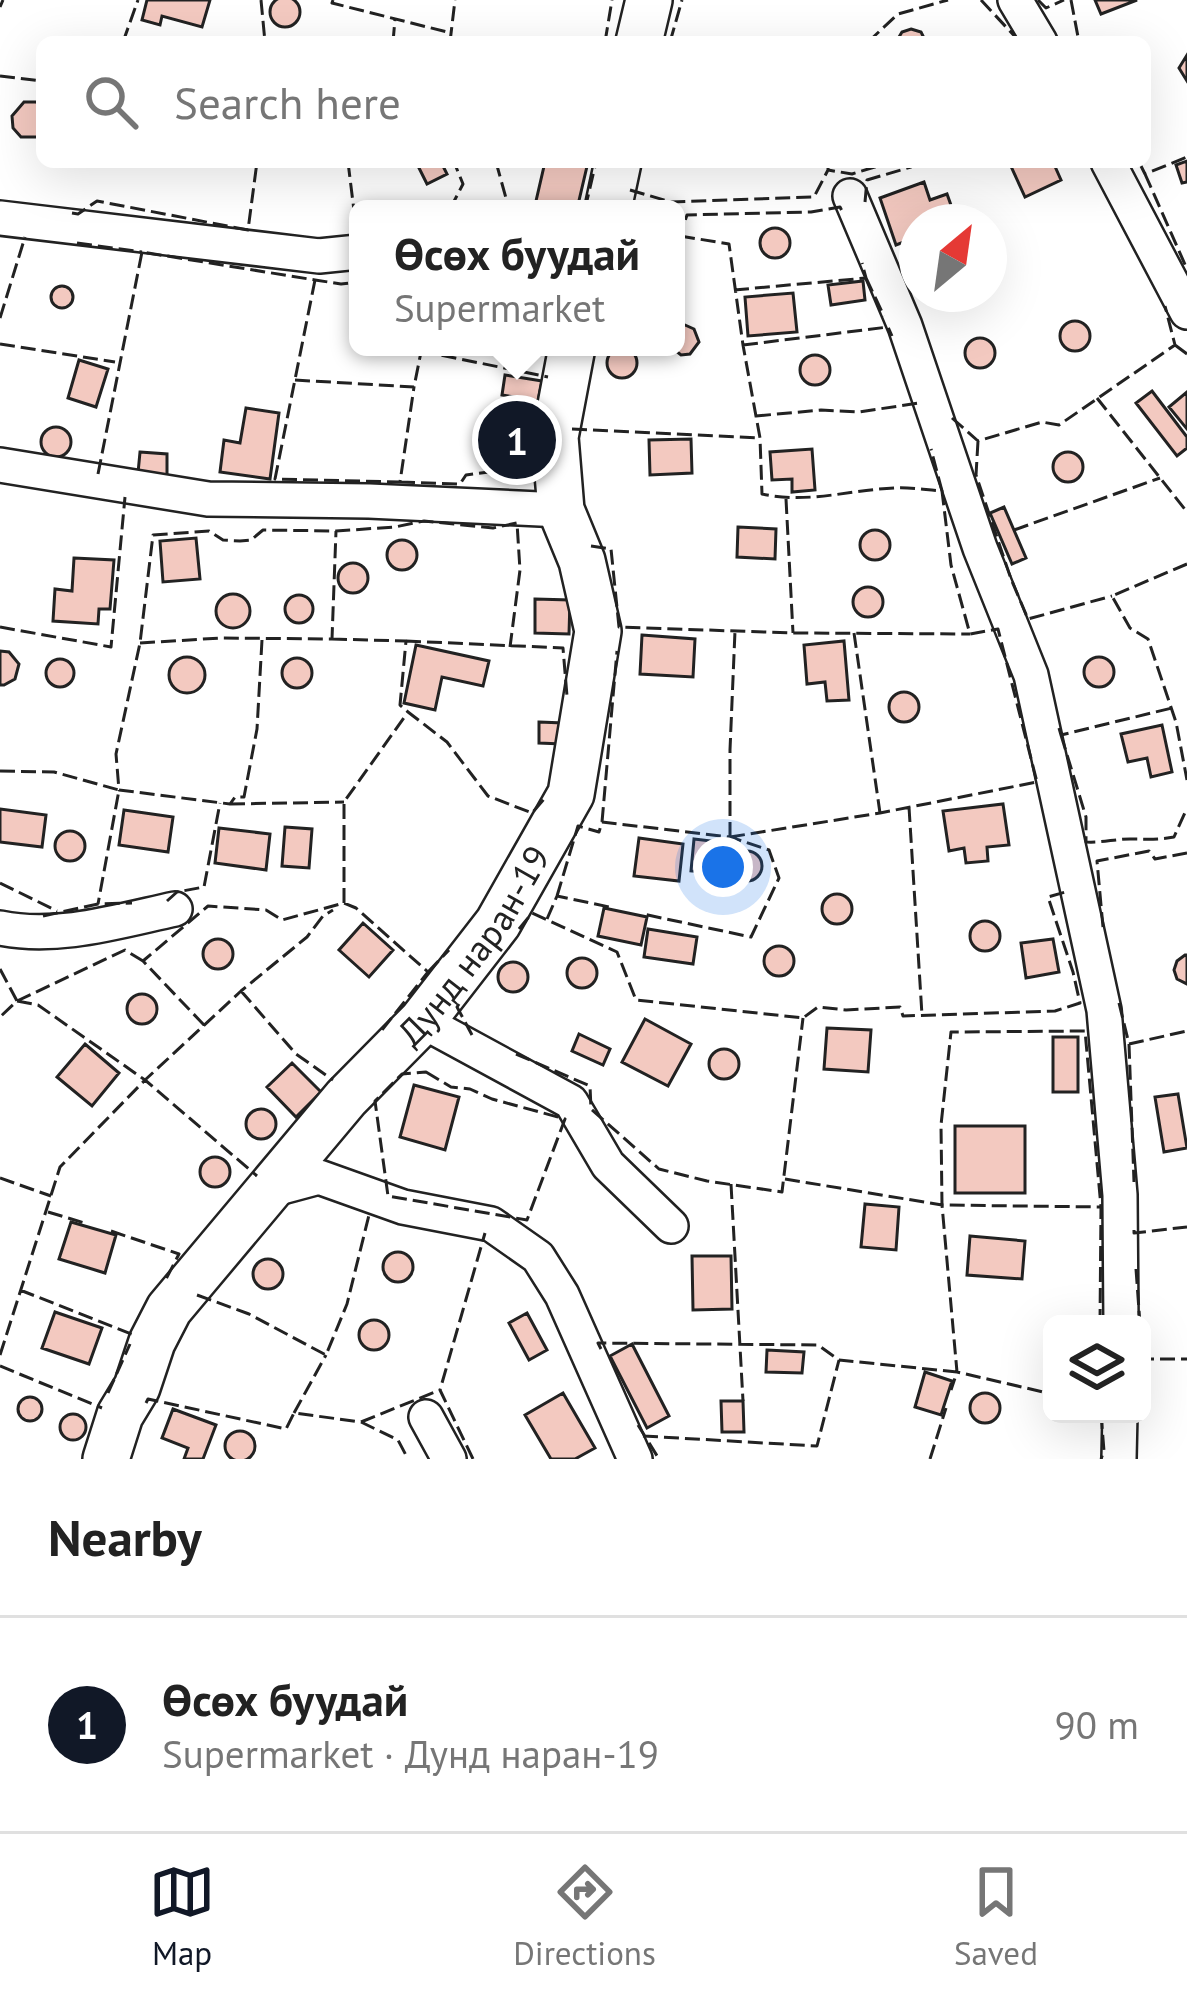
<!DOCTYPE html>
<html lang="en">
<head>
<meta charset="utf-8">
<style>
	body { margin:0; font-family:"PT Sans",sans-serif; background:#f2f2f2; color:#222 }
	.controls { position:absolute; right:36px; bottom:36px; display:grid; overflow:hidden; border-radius:18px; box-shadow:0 12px 48px #0002 }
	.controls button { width:108px; height:108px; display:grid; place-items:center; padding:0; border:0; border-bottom:3px solid #e0e0e0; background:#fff; color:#222; font:60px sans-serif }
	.compass { position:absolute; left:899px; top:204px; width:108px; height:108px; border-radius:50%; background:#fff; box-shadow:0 12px 48px #0002; rotate:29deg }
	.you { position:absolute; left:723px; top:867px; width:42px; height:42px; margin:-30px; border:9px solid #fff; border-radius:50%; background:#1a73e8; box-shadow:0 0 0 18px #1a73e833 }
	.badge { display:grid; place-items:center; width:78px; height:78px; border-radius:50%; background:#111827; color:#fff; font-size:39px; font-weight:700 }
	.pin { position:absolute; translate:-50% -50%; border:6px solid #fff; box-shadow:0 3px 12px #0006 }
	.popup { position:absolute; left:349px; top:200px; width:336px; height:156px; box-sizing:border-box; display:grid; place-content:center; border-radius:18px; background:#fff; filter:drop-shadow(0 3px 9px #0005); font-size:39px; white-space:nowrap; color:#767676 }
	.popup b { font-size:45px; color:#222 }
	.popup::after { content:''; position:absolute; left:50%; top:100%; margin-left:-24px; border:24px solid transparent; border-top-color:#fff }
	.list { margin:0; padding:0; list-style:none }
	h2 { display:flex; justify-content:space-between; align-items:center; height:156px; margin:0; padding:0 48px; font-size:51px }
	h2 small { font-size:39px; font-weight:400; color:#767676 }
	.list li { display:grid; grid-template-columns:78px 1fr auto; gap:36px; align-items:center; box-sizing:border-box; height:216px; padding:0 48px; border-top:3px solid #e0e0e0 }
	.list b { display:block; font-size:45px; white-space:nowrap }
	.list p { margin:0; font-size:39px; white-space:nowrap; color:#767676 }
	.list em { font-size:39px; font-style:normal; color:#767676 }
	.icon { flex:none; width:66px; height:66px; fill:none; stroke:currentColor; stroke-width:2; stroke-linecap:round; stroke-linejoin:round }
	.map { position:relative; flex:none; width:1187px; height:1459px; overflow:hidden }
	.search { position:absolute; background:#fff; box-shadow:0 12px 48px #0002; left:36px; right:36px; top:36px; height:132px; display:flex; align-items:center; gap:30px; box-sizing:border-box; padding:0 42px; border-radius:18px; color:#767676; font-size:45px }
	.sheet { height:372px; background:#fff }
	nav { display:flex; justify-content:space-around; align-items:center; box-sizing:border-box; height:168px; border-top:3px solid #e0e0e0; background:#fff; font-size:33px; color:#767676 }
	nav a { display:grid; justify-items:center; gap:6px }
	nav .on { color:#111827 }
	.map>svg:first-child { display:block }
</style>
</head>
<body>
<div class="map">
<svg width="1187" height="1459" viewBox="0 0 1187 1459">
	<rect width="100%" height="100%" fill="#fff"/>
	<!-- building -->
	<path fill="#f3c9c0" stroke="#222" stroke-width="3" d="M270 12a15 15 0 1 1 30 0a15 15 0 1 1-30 0Z
		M147,0h63l-8,27 -40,-11 -2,9 -18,-5z
		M1095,0h42l-36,14z
		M911,29l10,3 5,10h-30l6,-10z
		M1187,55v26l-8,-13z
		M24,102h12l6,4v28l-3,3h-18l-8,-9 -1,-12z
		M1187,161v21l-5,1 -6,-18z
		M416,162h25l6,12 -20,10z
		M545,162h43l-11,47 -41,-8z
		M1009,162h44l8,18 -36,17z
		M924,182l6,18 17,-6 10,28h-40v15l-21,8 -16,-47z
		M760 243a15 15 0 1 1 30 0a15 15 0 1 1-30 0Z
		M863,281l2,19 -34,5 -3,-20z
		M51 297a11 11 0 1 1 22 0a11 11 0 1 1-22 0Z
		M793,293l4,39 -49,4 -3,-39z
		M1060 336a15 15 0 1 1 30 0a15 15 0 1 1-30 0Z
		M685,325l9,4 5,13 -9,12 -9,1 -10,-8h5v-19z
		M965 353a15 15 0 1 1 30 0a15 15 0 1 1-30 0Z
		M607 363a15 15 0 1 1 30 0a15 15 0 1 1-30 0Z
		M800 370a15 15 0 1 1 30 0a15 15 0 1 1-30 0Z
		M79,360l29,9 -12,38 -28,-9z
		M505,375l37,6 -4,20 -36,-6z
		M1152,391l35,46v11l-10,8 -41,-53z
		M1187,392v37l-18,-22z
		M246,408l33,5 -9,66 -50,-7 4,-32 16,3z
		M501,427l41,4 -4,44 -41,-5z
		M41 442a15 15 0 1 1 30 0a15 15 0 1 1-30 0Z
		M691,439l1,34 -42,2 -1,-35z
		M812,449l3,41 -23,2v-13l-20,1 -2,-28z
		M140,452l27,2v22l-29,-3z
		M1053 467a15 15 0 1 1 30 0a15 15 0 1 1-30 0Z
		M1004,507l22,51 -14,6 -22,-51z
		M738,527l38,2 -1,30 -38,-2z
		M860 545a15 15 0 1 1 30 0a15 15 0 1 1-30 0Z
		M196,538l4,41 -37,3 -3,-41z
		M387 555a15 15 0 1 1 30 0a15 15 0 1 1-30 0Z
		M74,558l40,2 -4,49h-11l-1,15 -45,-3 2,-32 17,2z
		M338 578a15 15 0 1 1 30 0a15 15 0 1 1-30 0Z
		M853 602a15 15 0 1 1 30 0a15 15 0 1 1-30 0Z
		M216 611a17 17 0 1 1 34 0a17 17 0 1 1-34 0Z
		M285 609a14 14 0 1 1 28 0a14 14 0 1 1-28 0Z
		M535,599l35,1 -1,34 -34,-1z
		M642,635l53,4 -2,38 -53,-3z
		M844,641l5,59 -22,1 -2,-19 -18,2 -3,-39z
		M416,645l73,16 -6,25 -41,-9 -7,33 -31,-7z
		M0,651l9,1 10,12 -4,15 -11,6h-4z
		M169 675a18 18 0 1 1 36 0a18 18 0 1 1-36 0Z
		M1084 672a15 15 0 1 1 30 0a15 15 0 1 1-30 0Z
		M282 673a15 15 0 1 1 30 0a15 15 0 1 1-30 0Z
		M46 673a14 14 0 1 1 28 0a14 14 0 1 1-28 0Z
		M889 707a15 15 0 1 1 30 0a15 15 0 1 1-30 0Z
		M539,722l24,1 -1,21 -23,-1z
		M1162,725l10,47 -21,5 -4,-19 -19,4 -7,-28z
		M1003,804l6,41 -22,2 1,14 -22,2 -2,-15 -15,3 -6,-40z
		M0,809l46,6 -4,32 -42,-5z
		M124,810l49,7 -5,35 -49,-7z
		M285,827l27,2 -3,39 -27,-2z
		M219,828l51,6 -4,36 -51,-7z
		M55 846a15 15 0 1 1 30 0a15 15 0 1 1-30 0Z
		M639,838l44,6 -4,37 -45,-5z
		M694,839l34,4 -3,31 -34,-3z
		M732 866a15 15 0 1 1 30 0a15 15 0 1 1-30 0Z
		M822 909a15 15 0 1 1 30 0a15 15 0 1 1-30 0Z
		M604,908l43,9 -6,28 -43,-9z
		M970 936a15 15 0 1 1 30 0a15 15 0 1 1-30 0Z
		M363,923l30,27 -24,27 -30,-27z
		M648,929l49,8 -4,27 -49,-7z
		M1053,939l6,33 -33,6 -5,-35z
		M203 954a15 15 0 1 1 30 0a15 15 0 1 1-30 0Z
		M764 961a15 15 0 1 1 30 0a15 15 0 1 1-30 0Z
		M1185,955h2v29l-10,-5 -3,-9 3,-9z
		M567 973a15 15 0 1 1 30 0a15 15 0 1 1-30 0Z
		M498 977a15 15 0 1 1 30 0a15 15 0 1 1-30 0Z
		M127 1009a15 15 0 1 1 30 0a15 15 0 1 1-30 0Z
		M645,1019l46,25 -23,42 -46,-24z
		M827,1028l44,2 -3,42 -44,-3z
		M579,1034l31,15 -7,16 -31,-14z
		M1053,1037h25v55h-25z
		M85,1044l34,29 -27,33 -35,-29z
		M709 1064a15 15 0 1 1 30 0a15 15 0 1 1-30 0Z
		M292,1063l29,29 -25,25 -29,-30z
		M414,1085l45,12 -14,53 -45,-13z
		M1178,1094l9,54 -23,4 -9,-55z
		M246 1124a15 15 0 1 1 30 0a15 15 0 1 1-30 0Z
		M955,1126h70v67h-70z
		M200 1172a15 15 0 1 1 30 0a15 15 0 1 1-30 0Z
		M865,1204l34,3 -3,43 -35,-3z
		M71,1222l45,13 -11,38 -46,-14z
		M970,1236l55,5 -3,38 -55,-4z
		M383 1267a15 15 0 1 1 30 0a15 15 0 1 1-30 0Z
		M692,1256h39l1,53 -39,1z
		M253 1274a15 15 0 1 1 30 0a15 15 0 1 1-30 0Z
		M55,1312l47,16 -13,36 -47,-16z
		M527,1313l20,37 -18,10 -20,-37z
		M359 1335a15 15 0 1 1 30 0a15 15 0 1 1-30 0Z
		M632,1344l37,72 -22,12 -37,-72z
		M767,1350l37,2 -2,21 -36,-1z
		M925,1372l27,9 -11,34 -26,-8z
		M563,1393l32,55 -20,11h-24l-26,-44z
		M970 1408a15 15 0 1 1 30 0a15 15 0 1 1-30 0Z
		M18 1409a12 12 0 1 1 24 0a12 12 0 1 1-24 0Z
		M721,1401h22l1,31h-22z
		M173,1409l43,16 -13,34h-19l4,-11 -26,-10z
		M60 1427a13 13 0 1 1 26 0a13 13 0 1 1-26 0Z
		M225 1446a15 15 0 1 1 30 0a15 15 0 1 1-30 0Z"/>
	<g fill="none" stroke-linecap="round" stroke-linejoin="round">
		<!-- street casing -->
		<g stroke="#222" stroke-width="38">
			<path id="street" d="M1015,0l25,42
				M1108,162l79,150
				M850,196l55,130 75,222 51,127 73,335 16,185 1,129
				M0,218l319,38 39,-4
				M0,465l208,34 161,2 192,9
				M0,928c57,12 119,-7 175,-19
				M422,1021l149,81 37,63 63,61
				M267,1191l52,-14 84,30 88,17 47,33 24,38 73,164
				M426,1417l23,42
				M1119,1459l1,-45"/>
		</g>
		<!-- secondary casing -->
		<g stroke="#222" stroke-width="50">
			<g id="secondary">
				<path d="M639,42l10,-42"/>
				<path d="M608,209l10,-47"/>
				<path id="s1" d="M106,1459l14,-44 17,-28 15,-45 17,-33 177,-211 76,-77 76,-98 73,-129 27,-163 -16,-70 -21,-51 -6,-73 17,-90"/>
			</g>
		</g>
		<!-- street -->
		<use href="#street" stroke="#fff" stroke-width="33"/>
		<!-- secondary -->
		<use href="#secondary" stroke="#fff" stroke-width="45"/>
		<!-- fence -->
		<path stroke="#222" stroke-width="3" stroke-dasharray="15 6" stroke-linecap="butt" d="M261,0l4,42h3
			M333,0l-1,3 119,30
			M981,0l39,42
			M1038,0l8,8 18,-8
			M1071,0l8,42
			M0,7l3,-7
			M123,42l15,-42
			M393,42l2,-23
			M450,42l5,-42
			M605,42l7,-42
			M670,42l12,-42
			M868,42l30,-28 50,-14
			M0,76l42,5
			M348,162l10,81
			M496,162l13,47
			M828,162v8l24,4 39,-12
			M1139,162l6,12 42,-17
			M1145,174l42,95
			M630,190l41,12 143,-5 14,-27
			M865,202l2,-22 44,-13 8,-5
			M450,209l13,-25 -9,-22
			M585,209l11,-47
			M72,213l6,1 19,-13 151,29 9,-68
			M676,236h4l7,-21 124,-3 29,-5 3,6
			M680,236l49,8 14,101 17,93 2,56c46,10 87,-4 132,-6 16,-1 32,2 48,3l-11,-42
			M77,243l65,9
			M866,278l18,38
			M315,280l-40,199 125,3 14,-95
			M734,290l132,-12 -4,-15
			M0,318l25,-81
			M0,344l115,18
			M743,345l145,-18 4,9
			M1175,345l12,9
			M421,351l127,26
			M295,380l119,7 8,-40
			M1097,398l90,114
			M756,416l65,-6 38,2 60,-9
			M952,418l26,23 64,-19 17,3 116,-80 -10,-39
			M572,429l188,9
			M978,441l-2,34 35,104 17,40 84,-23
			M98,474l44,-222 173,28 26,4 17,-2
			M400,482l60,2 6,-9 23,-3 9,-47 20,1 2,-5 22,2 1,-3
			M786,499l7,134
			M1014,530l146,-52
			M591,546l20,3 8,78 174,6 177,1
			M1187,564l-75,32 18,32 18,11 28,83 11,58
			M0,627l111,20 14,-150
			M854,633l26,180
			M332,639l74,2 -6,64 8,7
			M262,640l-5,89 -13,68h-9l-5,7 -111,-14 -3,-36 24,-111 13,-108 56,-4 14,9 17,1 11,-1 12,-10 73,1 59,-4 29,-6 69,7 24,-5 3,47 -10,77
			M406,641l157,7 4,48
			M140,643l81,-5 111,1 4,-108
			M1059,728l2,7 111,-27
			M1061,735l25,82v25c15,1 29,-3 44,-3 16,0 28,1 44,-2l13,-29
			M0,771l54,1 65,18 -21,114
			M230,804l114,-2
			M909,807l13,208
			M602,822l15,-171
			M730,837l150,-24 157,-31 -39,-153 -28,5 -19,-69 -9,-74
			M730,837v-87l5,-119
			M0,883l57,28
			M557,896l21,-70 21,6 3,-10 128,15 39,13 10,28 -28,59 -108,-23
			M167,901l10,-9 27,-5 16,-84
			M344,903v-101l64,-90 39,30 41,54 44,17 13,-15
			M43,916l55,-12 34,-1
			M547,919l10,-23 57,12
			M1103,927l-6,-66 52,-10 6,8 32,-6
			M519,929l13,-16 85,39 19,48 167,18 15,-11 28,3 54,-3 3,9 152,-5 25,-8 -7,-31 -25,-75 21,-6
			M0,969l17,32 -17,16
			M428,972l21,-22
			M241,991l55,63 37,26
			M17,1001l21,4 107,75 112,96
			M17,1001l108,-51 18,11
			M1119,1003l10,41 5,138
			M459,1004l-2,3 15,28
			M204,1025l-61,-64 65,-55 58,4 16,10 62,-17 12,5 72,64 -46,58
			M1129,1044l58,-13
			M516,1054l74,32 1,23 68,60 48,12 75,11 21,-174
			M426,1072l25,15 19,2 22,10 73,20 -38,101 -139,-24 -13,-95 27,-27z
			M0,1178l51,18
			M785,1179l157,26 15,167 95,22
			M731,1184l12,217
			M48,1212l40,12
			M1134,1230v3l53,-6
			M111,1231l68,23 -14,27
			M1136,1269l4,55
			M20,1290l114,45
			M197,1295l52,19 77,41 21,-51 23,-93
			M1100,1324l1,-117 -16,-176 -134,1 -10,93 1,80 159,2
			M601,1349l-3,-6 220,2 21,15 118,12 -6,18
			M0,1355l60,-188 85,-87 96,-89 66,-54 16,-21 10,-6
			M1142,1362v-3h45
			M0,1366l102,42
			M108,1393l22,-49
			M146,1403l2,-4 138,30 8,-16 67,9 37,18 10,19
			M294,1413l32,-58
			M1101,1414l3,37 -3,8
			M361,1422l79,-32
			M638,1425l21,34
			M643,1436l174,10 22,-86
			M473,1459l-33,-69 45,-157
			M930,1459l16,-51"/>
	</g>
	<g text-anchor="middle" stroke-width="9" stroke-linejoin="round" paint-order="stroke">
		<!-- street labels -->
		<g font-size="36" fill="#222" stroke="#fff">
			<text dy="13" stroke="none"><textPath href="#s1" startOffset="639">Дунд наран-19</textPath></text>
		</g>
	</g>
</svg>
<div class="controls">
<button><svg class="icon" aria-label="layers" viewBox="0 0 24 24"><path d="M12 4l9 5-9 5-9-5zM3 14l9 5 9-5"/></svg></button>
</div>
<svg class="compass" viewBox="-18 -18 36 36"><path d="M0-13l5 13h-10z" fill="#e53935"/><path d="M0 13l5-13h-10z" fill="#767676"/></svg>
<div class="you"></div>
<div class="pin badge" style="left:517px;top:440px">1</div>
<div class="popup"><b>Өсөх буудай</b>Supermarket</div>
<div class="search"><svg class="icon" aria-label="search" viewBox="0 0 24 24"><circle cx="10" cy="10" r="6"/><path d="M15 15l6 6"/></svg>Search here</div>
</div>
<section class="sheet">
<h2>Nearby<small></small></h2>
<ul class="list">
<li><span class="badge">1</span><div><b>Өсөх буудай</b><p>Supermarket · Дунд наран-19</p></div><em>90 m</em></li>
</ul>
</section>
<nav>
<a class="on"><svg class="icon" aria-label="map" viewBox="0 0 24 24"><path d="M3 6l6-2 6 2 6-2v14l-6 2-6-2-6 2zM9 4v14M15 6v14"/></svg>Map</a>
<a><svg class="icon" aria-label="directions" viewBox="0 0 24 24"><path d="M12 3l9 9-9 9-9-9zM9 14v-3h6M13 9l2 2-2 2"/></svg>Directions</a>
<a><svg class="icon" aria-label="saved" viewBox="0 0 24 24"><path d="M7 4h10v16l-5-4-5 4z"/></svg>Saved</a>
</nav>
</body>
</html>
